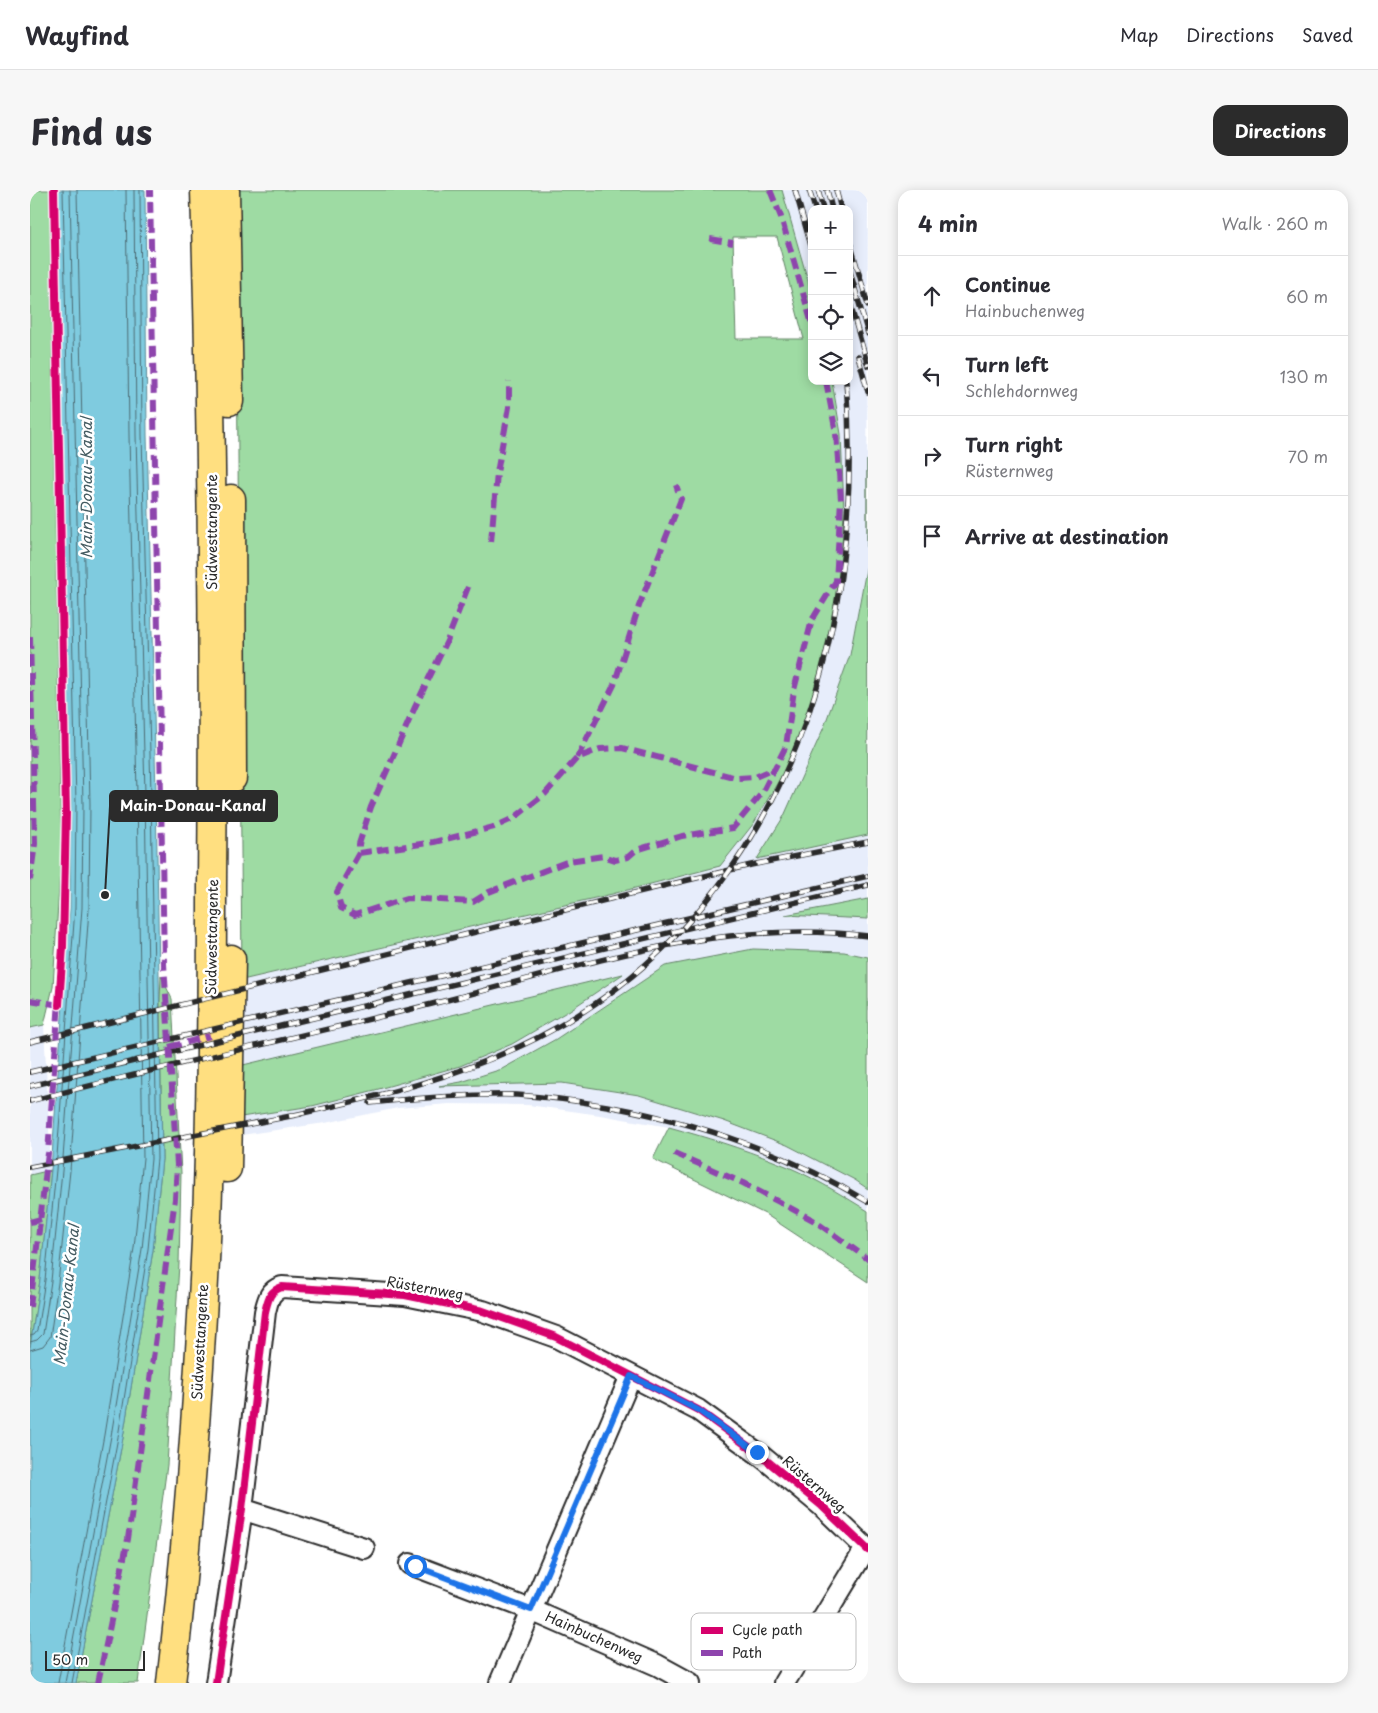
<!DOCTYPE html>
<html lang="en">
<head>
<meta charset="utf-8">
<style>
	body { margin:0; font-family:"Playpen Sans",sans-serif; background:#f7f7f7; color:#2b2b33 }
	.controls { position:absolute; right:15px; top:15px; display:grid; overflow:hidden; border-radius:10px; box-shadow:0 2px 12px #0003 }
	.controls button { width:45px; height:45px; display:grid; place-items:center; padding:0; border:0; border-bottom:1px solid #e1e1e2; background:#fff; color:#2b2b33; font:25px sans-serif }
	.scale { position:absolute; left:15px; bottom:12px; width:100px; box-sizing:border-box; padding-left:5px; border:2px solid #2b2b2b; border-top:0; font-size:14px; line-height:18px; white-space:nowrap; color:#2b2b2b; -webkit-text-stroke:4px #fff; paint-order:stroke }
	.stop { position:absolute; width:15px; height:15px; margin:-11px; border:4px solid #1a73e8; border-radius:50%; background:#fff }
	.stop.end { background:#1a73e8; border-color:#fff; box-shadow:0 1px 5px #0008 }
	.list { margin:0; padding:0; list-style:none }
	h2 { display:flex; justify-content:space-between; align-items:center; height:65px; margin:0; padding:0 20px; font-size:21px }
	h2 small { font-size:16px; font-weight:400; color:#7c7c81 }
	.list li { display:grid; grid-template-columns:32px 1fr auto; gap:15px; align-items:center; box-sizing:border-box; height:80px; padding:0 20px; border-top:1px solid #e1e1e2 }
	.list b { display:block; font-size:19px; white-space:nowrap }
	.list p { margin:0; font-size:16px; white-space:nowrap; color:#7c7c81 }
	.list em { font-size:16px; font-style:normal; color:#7c7c81 }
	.icon { flex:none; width:28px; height:28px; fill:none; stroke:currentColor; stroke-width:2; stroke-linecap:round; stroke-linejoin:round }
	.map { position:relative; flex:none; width:838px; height:1493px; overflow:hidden; border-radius:15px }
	header { display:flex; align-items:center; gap:30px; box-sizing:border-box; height:70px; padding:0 25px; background:#fff; border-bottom:1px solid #e1e1e2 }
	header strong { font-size:24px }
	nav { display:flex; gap:28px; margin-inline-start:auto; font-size:18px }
	.intro { display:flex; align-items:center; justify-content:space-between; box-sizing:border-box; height:120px; padding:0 30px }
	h1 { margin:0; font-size:35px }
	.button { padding:12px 22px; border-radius:15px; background:#2b2b2b; color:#fff; font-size:18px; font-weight:700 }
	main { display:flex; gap:30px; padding:0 30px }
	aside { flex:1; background:#fff; border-radius:15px; box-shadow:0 2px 12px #0003 }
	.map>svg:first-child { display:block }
</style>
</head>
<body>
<header>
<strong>Wayfind</strong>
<nav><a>Map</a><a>Directions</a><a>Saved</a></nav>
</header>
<div class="intro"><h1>Find us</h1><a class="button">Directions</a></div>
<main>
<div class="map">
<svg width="838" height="1493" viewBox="0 0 838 1493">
	<rect width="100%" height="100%" fill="#fff"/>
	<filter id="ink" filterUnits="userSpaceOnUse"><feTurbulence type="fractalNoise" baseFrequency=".02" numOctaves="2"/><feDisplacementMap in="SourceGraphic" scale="10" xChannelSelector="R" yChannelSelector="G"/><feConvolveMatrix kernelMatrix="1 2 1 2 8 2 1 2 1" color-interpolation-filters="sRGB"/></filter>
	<g filter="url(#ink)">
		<!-- built -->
		<path fill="#e7edfb" d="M752,0h86l-1,374 -17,91 -26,72 -40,89 -27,42 111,-23v64l-80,16 80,4v38l-24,-5 -179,14 -109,73 -54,30 -41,13 -17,3 118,-2 77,12 85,26 63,24 68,35 13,9v22l-31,-19 -60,-30 -52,-18 -56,-17 -69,-12 -72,-10 -79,-1 -51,4 -73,15 -84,12v-18l71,-11 63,-16 85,-24 52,-22 58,-34 52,-35 -379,90 -1,-85 370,-86 108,-28 34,-43 35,-60 24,-60 26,-104 2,-165 -9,-53h17v-172h-37v86z
			M14,835l7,145 -21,5v-147z"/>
		<!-- green -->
		<path fill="#9edba3" stroke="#648367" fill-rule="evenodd" d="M0,0h19l12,662 -8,135 -9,38 -14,3z
			M206,0h546l30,105v86h20l9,53 3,78 -5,87 -26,104 -24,60 -35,60 -34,43 -108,28 -370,86zM703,47h44l27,102h-68z
			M837,270l1,375 -111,24 27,-43 40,-89 26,-72 17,-91z
			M838,709v20l-83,-4z
			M723,759l91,3 24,5v232l-13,-9 -68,-35 -63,-24 -85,-26 -77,-12 -123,3 22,-4 41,-13 54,-30 109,-73z
			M593,784l-53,36 -58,34 -52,22 -85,24 -63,16 -71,11 2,-52z
			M131,786l11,23 9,174 -2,91 -12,201 -29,218h-62l47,-245 30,-188 9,-91 -2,-159z
			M639,937c36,10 72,21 107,35 32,12 63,31 92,49v71l-103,-68 -112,-55z
			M21,980l-11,110 -10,67v-172z"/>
		<!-- water -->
		<path fill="#7fcbdf" stroke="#5d8b97" d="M28,0h87l2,245 9,359 6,365 -9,91 -30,188 -47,245h-46v-335l10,-68 11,-110 19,-262 1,-104z"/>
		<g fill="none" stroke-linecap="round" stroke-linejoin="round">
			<!-- shore -->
			<path stroke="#4d6b73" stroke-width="1" d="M0,1146l4,-1 3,-4 8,-51 11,-110 19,-262 1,-104 -13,-614
				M0,1152l7,-2 6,-6 8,-53 11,-110 20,-263 1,-104 -13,-614
				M0,1160l13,-4 7,-9 8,-54 12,-112 19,-262 1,-105 -13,-614
				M28,1493l46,-248 30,-187 9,-90 -6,-364 -8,-359 -3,-245
				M35,1493l46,-247 31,-187 9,-90 -6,-365 -9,-359 -2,-245
				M42,1493l46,-246 30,-188 9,-90 -6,-365 -9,-359 -2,-245"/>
			<!-- minor casing -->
			<g stroke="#2b2b2b" stroke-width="24">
				<path id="minor" d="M212,1319l122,39
					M380,1374l121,46 126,55 33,18
					M186,1493l26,-174 23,-197c3,-12 4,-21 17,-25l123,8 78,16 73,26 142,73 62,45 62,51 46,44
					M470,1493l131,-307
					M754,1493l82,-135"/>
			</g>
			<!-- highway casing -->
			<g stroke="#2b2b2b" stroke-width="31">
				<path id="highway" d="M195,0l4,211
					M201,309l1,279
					M197,978l4,-209
					M141,1493c18,-154 29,-309 36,-464 4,-110 5,-221 5,-331 2,-232 0,-465 -7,-698"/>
			</g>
			<!-- minor -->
			<use href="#minor" stroke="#fff" stroke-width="20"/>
			<!-- highway -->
			<use href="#highway" stroke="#ffdf80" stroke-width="28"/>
			<!-- rail casing -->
			<g stroke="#2b2b2b" stroke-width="5.5">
				<path id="rail" d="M765,0l17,59
					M779,0l6,19
					M788,0l5,19
					M797,0l5,19
					M806,0l5,19
					M819,49l19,66
					M819,78l19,66
					M819,110l19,66
					M828,166l10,36
					M0,852l604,-149 117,-28 117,-23
					M0,882l838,-196
					M0,896l838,-201
					M0,911c133,-35 269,-64 402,-97 146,-36 283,-87 436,-68
					M340,913c49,-5 98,-9 147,-8 31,2 61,6 90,11 92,17 181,47 261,96
					M264,925c83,-18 166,-38 243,-77 240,-122 331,-394 309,-657
					M0,977l271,-53"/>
			</g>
			<!-- rail -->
			<use href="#rail" stroke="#fff" stroke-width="4" stroke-dasharray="11" stroke-linecap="butt"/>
			<!-- quiet -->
			<path stroke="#8e44ad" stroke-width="6" stroke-dasharray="12 6" stroke-linecap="butt" d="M740,0l11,27 31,107
				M680,49l23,4
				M461,352l6,-69 12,-66v-26
				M438,397l-21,54 -32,66 -44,100 -12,37v9l-22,39 4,16 14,7 52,-17 66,4 16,-10 80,-31 34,-5 12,4 13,-3 8,-7 46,-14 51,-8 29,-35 24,-47 8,-56 18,-70 24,-39 5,-81 -5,-67 -10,-52
				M0,447l5,207 -5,36
				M547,568l37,-73 25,-79 42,-107 -5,-14
				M329,663l75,-11 60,-15 20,-9 31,-24 32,-36 23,-9 22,-1 115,30 18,-1 19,-8
				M0,810l29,5
				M139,857l41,-11
				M644,963l69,30 70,37 55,39
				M0,1032l11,-3
				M0,1117l18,-154 11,-152
				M68,1493l30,-144 47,-340 2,-34 -13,-201 -14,-774"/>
			<!-- cycleway casing -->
			<g stroke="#fff" stroke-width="11">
				<path id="cycleway" d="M24,0l12,623 -3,134 -4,58
					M186,1493l26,-174 23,-197c3,-12 4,-21 17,-25l123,8 78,16 73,26 142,73 62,45 62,51 46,44"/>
			</g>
			<!-- cycleway -->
			<use href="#cycleway" stroke="#d6006c" stroke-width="8"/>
		</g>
	</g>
	<g fill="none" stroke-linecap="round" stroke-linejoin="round" filter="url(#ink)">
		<!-- route -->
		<path stroke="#1a73e8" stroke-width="6" d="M385,1376l116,44 100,-234 67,34 59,42"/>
	</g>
	<g text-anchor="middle" stroke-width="5" stroke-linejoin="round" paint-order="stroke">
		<!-- street labels -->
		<g font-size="14" fill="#2b2b2b" stroke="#fff">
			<text transform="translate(182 342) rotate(-90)" y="5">Südwesttangente</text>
			<text transform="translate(182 747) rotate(-89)" y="5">Südwesttangente</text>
			<text transform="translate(395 1098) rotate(10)" y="5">Rüsternweg</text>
			<text transform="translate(170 1152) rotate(-87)" y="5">Südwesttangente</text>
			<text transform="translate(784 1294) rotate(41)" y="5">Rüsternweg</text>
			<text transform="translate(564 1447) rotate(24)" y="5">Hainbuchenweg</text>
		</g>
		<!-- water labels -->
		<g font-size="15" font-style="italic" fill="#445b61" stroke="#fff">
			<text transform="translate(57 298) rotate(-90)" y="5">Main-Donau-Kanal</text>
			<text transform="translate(37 1105) rotate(-84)" y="5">Main-Donau-Kanal</text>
		</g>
	</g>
	<!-- legend -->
	<rect x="661" y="1423" width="165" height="57" rx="8" fill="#fff" stroke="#bfbfbf" stroke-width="1"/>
	<rect x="671" y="1437" width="22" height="7" fill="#d6006c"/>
	<rect x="671" y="1460" width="22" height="6" fill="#8e44ad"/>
	<g font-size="14" fill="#2b2b2b">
		<text x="702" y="1445">Cycle path</text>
		<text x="702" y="1468">Path</text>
	</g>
	<!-- callouts -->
	<path fill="none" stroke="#2b2b2b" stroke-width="2" d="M75 705L80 616"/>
	<circle fill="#2b2b2b" stroke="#fff" stroke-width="2" cx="75" cy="705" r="5"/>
	<rect fill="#2b2b2b" stroke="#2b2b2b" stroke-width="2" x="80" y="601" width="167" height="30" rx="5"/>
	<g font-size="15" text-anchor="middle" font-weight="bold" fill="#fff">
		<text x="163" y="621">Main-Donau-Kanal</text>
	</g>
</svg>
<div class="controls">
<button>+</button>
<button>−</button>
<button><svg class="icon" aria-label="locate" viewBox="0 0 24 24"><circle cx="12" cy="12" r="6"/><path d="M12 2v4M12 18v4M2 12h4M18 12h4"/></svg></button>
<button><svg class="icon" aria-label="layers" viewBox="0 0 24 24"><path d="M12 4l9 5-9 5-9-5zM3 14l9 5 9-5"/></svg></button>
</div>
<div class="scale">50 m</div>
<div class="stop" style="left:385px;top:1376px"></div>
<div class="stop end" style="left:727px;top:1262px"></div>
</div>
<aside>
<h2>4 min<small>Walk · 260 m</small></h2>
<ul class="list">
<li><svg class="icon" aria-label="ahead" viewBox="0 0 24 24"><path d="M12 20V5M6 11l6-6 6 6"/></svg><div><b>Continue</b><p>Hainbuchenweg</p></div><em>60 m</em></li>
<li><svg class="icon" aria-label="left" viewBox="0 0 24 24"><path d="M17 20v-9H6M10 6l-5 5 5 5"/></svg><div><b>Turn left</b><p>Schlehdornweg</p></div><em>130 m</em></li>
<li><svg class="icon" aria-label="right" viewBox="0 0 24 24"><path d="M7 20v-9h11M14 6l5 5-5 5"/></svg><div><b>Turn right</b><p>Rüsternweg</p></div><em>70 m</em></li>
<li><svg class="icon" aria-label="arrive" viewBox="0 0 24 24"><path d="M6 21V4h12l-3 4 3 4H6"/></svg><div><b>Arrive at destination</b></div></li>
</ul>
</aside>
</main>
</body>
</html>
